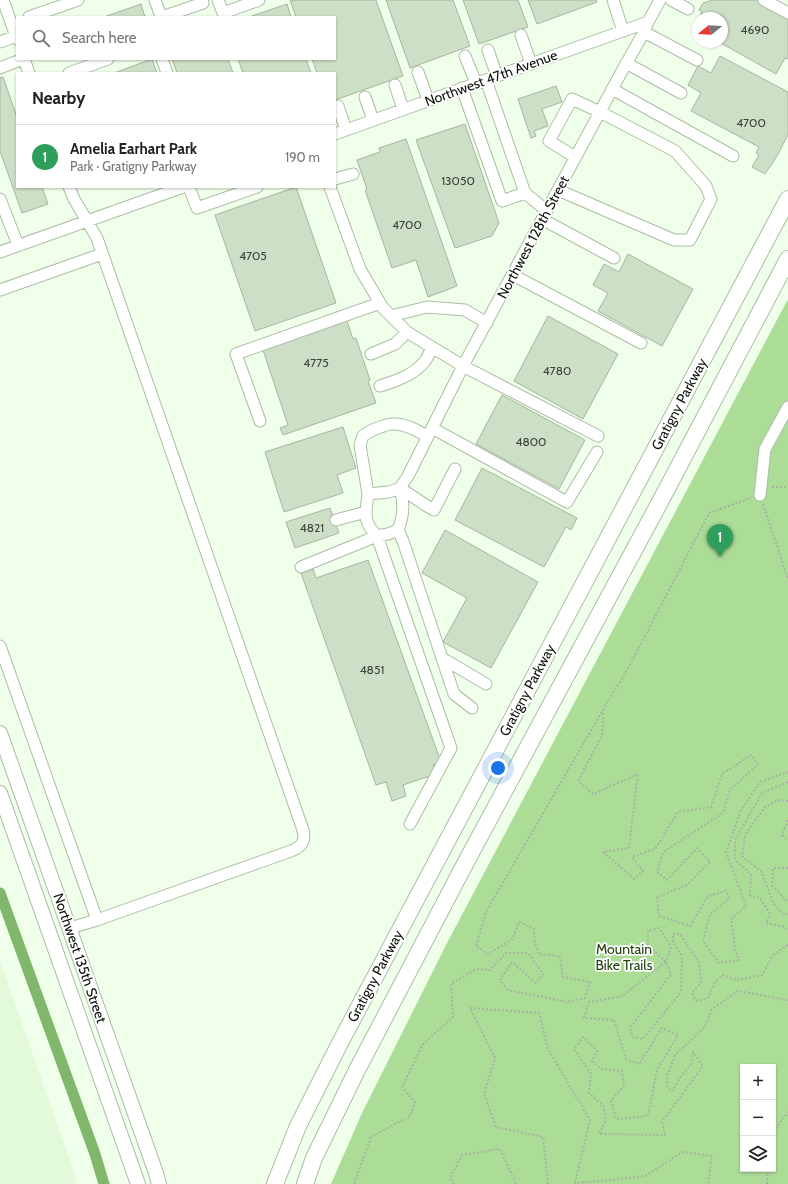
<!DOCTYPE html>
<html lang="en">
<head>
<meta charset="utf-8">
<style>
	body { margin:0; font-family:Cabin,sans-serif; background:#f2f2f2; color:#222 }
	.controls { position:absolute; right:12px; bottom:12px; display:grid; overflow:hidden; border-radius:0px; box-shadow:0 1px 3px #0004 }
	.controls button { width:36px; height:36px; display:grid; place-items:center; padding:0; border:0; border-bottom:1px solid #e0e0e0; background:#fff; color:#222; font:20px sans-serif }
	.compass { position:absolute; left:692px; top:12px; width:36px; height:36px; border-radius:50%; background:#fff; box-shadow:0 1px 3px #0004; rotate:252deg }
	.you { position:absolute; left:498px; top:768px; width:14px; height:14px; margin:-10px; border:3px solid #fff; border-radius:50%; background:#1a73e8; box-shadow:0 0 0 6px #1a73e833 }
	.badge { display:grid; place-items:center; width:26px; height:26px; border-radius:50%; background:#c2324e; color:#fff; font-size:13px; font-weight:700 }
	.pin { position:absolute; translate:-50% -33px; filter:drop-shadow(0 1px 2px #0008) }
	.pin::after { content:''; position:absolute; top:21px; width:14px; height:12px; background:inherit; clip-path:polygon(0 0,100% 0,50% 100%) }
	.list { margin:0; padding:0; list-style:none }
	h2 { display:flex; justify-content:space-between; align-items:center; height:52px; margin:0; padding:0 16px; font-size:17px }
	h2 small { font-size:13px; font-weight:400; color:#767676 }
	.list li { display:grid; grid-template-columns:26px 1fr auto; gap:12px; align-items:center; box-sizing:border-box; height:64px; padding:0 16px; border-top:1px solid #e0e0e0 }
	.list b { display:block; font-size:15px; white-space:nowrap }
	.list p { margin:0; font-size:13px; white-space:nowrap; color:#767676 }
	.list em { font-size:13px; font-style:normal; color:#767676 }
	.icon { flex:none; width:22px; height:22px; fill:none; stroke:currentColor; stroke-width:2; stroke-linecap:round; stroke-linejoin:round }
	.map { position:relative; flex:none; width:788px; height:1184px; overflow:hidden }
	.search { position:absolute; background:#fff; box-shadow:0 1px 3px #0004; left:16px; top:16px; width:320px; height:44px; display:flex; align-items:center; gap:10px; box-sizing:border-box; padding:0 14px; border-radius:0px; color:#767676; font-size:15px }
	.panel { position:absolute; background:#fff; box-shadow:0 1px 3px #0004; left:16px; top:72px; width:320px; height:116px; border-radius:0px }
	.map>svg:first-child { display:block }
</style>
</head>
<body>
<div class="map">
<svg width="788" height="1184" viewBox="0 0 788 1184">
	<rect width="100%" height="100%" fill="#f0ffea"/>
	<!-- built -->
	<path fill="#e3fada" d="M0,961l76,216 1,7h-77z"/>
	<!-- green -->
	<path fill="#abdd97" fill-rule="evenodd" d="M788,299v885h-457l31,-71 85,-170zM743,1067h30v102h-30z"/>
	<g fill="none" stroke-linecap="round" stroke-linejoin="round">
		<!-- canal -->
		<path stroke="#81b76b" stroke-width="11" d="M0,893l95,261 9,30"/>
	</g>
	<!-- building -->
	<path fill="#cddfc6" stroke="#a5b69e" d="M290,0h86l27,76 -68,24v-27h-18l-5,-14h23v-42h-39z
		M386,0h67l17,46 -60,22z
		M463,0h55l10,27 -49,17z
		M528,0h68l1,2 -60,22z
		M712,0h48l28,16v43l-3,-1 -9,16 -57,-32h3v-24h-23l3,-6 -3,-2 4,-7z
		M141,4l4,13h-41z
		M287,4l4,13h-42z
		M720,56l68,36v43l-11,21 -12,18 -13,-7 7,-12 -3,-2 3,-6 -68,-36 10,-18 -13,-8 10,-19 13,7z
		M152,59l5,14h-43z
		M172,59h56l5,14h-56z
		M238,59h68l5,14h-68z
		M3,77l14,40v70h25l6,17 -26,9 -22,-62v-73z
		M556,86l6,16 -20,7 6,17 -14,5 2,5 -5,2 -13,-39z
		M465,124l34,99 -7,13 -37,12 -39,-108z
		M406,139l51,147 -29,11 -12,-37 -24,8 -27,-78 2,-1 -10,-29 23,-8 -1,-4z
		M296,187l40,116 -81,28 -40,-116z
		M628,254l65,35 -31,57 -64,-35 10,-18 -15,-8 11,-21 15,8z
		M548,316l70,38 -35,65 -69,-38z
		M346,318l7,21 3,-1 14,42 -2,1 8,22 -93,32 -3,-7 8,-3 -26,-78z
		M502,395l83,45 -26,49 -83,-45z
		M343,427l13,41 -19,7 6,18 -59,19 -19,-60z
		M482,468l95,50 -6,12 -5,-3 -22,40 -89,-47z
		M330,508l9,25 -44,15 -9,-26z
		M445,530l93,52 -47,86 -48,-26 24,-44 -45,-25z
		M368,560l73,202 -8,3 3,9 -33,11 3,11 -14,5 -6,-19 -10,3 -75,-212 12,-4 3,9z"/>
	<g fill="none" stroke-linecap="round" stroke-linejoin="round">
		<!-- minor casing -->
		<g stroke="#abbda5" stroke-width="13">
			<path id="minor" d="M3,0l14,39
				M155,0l6,17
				M218,0l5,13 36,-13
				M613,0l10,31
				M671,0l17,9
				M764,0l24,13
				M29,17l49,-17
				M162,17l41,-14 -1,-3
				M644,32l53,28
				M521,35l10,29
				M0,42l16,-6
				M488,50l9,26
				M465,56l11,27
				M24,59l5,14
				M162,59l5,14
				M626,63l55,30
				M0,68l23,-9
				M418,72l10,28
				M69,73l39,-14
				M395,85l8,24
				M462,88l40,113 23,-8 -39,-113
				M612,89l121,67
				M365,97l8,23
				M338,106l8,24
				M335,134l313,-112
				M335,179l18,-5
				M189,187l8,21 60,-21
				M330,187l30,82 23,39 24,24 56,34 135,70
				M558,190l116,50h16l21,-41 -5,-13 -31,-35 -75,-39 -28,-13 -23,42 26,16
				M525,193l22,18
				M0,199l18,46
				M542,219l72,39
				M0,252l183,-65
				M513,275l128,68
				M0,290l102,-36
				M391,316l36,-9 38,3 22,13
				M371,354l24,-10 12,-12
				M380,386c16,-5 34,-11 45,-25 3,-4 5,-9 7,-14
				M260,421l-24,-67 144,-51
				M432,428l135,74 30,-50
				M455,469l-21,41 -7,-4 -27,-18 -11,4 -21,2c-2,19 -6,27 9,42l11,-2 10,-4c6,-15 6,-27 2,-42l8,-12 55,-110 159,-295 22,-39 4,-10 12,-22
				M368,494l-8,-49c1,-3 2,-6 3,-9 5,-5 25,-13 32,-12 11,0 23,7 32,12
				M760,495l5,-46 23,-42
				M336,520l30,-8
				M398,530l5,11 51,153 18,14
				M301,567l76,-31 74,212 -41,76
				M0,646l97,274 194,-69c10,-4 15,-9 12,-21l-206,-592 -23,-39 -5,-12
				M442,658l44,26
				M70,928l27,-8"/>
		</g>
		<!-- major casing -->
		<g stroke="#abbda5" stroke-width="16">
			<path id="major" d="M0,733l156,440 3,11
				M0,793l138,391"/>
		</g>
		<!-- highway casing -->
		<g stroke="#abbda5" stroke-width="18">
			<path id="highway" d="M275,1184l23,-58 43,-85 447,-842
				M305,1184l9,-26 43,-88 109,-208 195,-362 127,-241"/>
		</g>
		<!-- path -->
		<path stroke="#a7b4a2" stroke-width="2" stroke-dasharray="2 2" stroke-linecap="butt" d="M772,487h16
			M763,504l25,75
			M604,709l-2,27 -24,45 15,13 45,-20 -9,74 -26,4 31,27 9,-8 -11,-14 23,-8 23,-37 33,-5 11,-33 29,-19 7,9 -28,26 -7,23 -60,39 -6,20 10,8 30,-32 13,14 -23,23 -30,12 2,19 31,10 18,-30 18,-5 3,8 -19,15 -7,27 16,22 20,-3 -4,-11 -4,-30 15,-13 -20,-54 15,-42 19,-28 28,-10
			M788,782l-26,11 -27,47v20l16,14 -1,21 10,3 10,16 -4,9 18,4 4,3
			M788,801l-10,-1 -13,7 -20,28 -3,21 19,15 13,33 9,10h5
			M788,820l-6,15 6,5
			M788,868h-15l-1,17 16,17
			M788,945l-15,10 -11,20 -25,5 -14,-5 -8,7 -8,17 -11,2 -4,-8 9,-10 -2,-20 -19,-29h-7v8l9,14 -1,36 -38,47 -10,-2 -3,-9 41,-54 -5,-12 -18,-17v-14l11,-3 12,19 -5,15 -44,34 -33,6 -5,16 30,2 12,39 13,5 23,-36 16,7 -21,35 -9,46 -32,3 -5,-19 13,-14 -2,-15 -21,-2 -9,-8 5,-10 -14,-14 -9,12 17,25 -2,19 14,12 3,15 -7,14 66,1 -3,-13 41,-56 -10,-14 -2,12 -11,14 -8,13 -5,-3v-12l8,-21 29,-27 8,-19 26,-18 50,9
			M773,1132l15,-20
			M354,1184l17,-47 39,-21 5,-14 -13,-15 21,-43 30,-27 -2,-33 25,-15 14,1 16,-17h22l15,21 -7,9 -24,-21 -12,18 8,10 59,12 18,-4 5,-16 -27,-5 -3,-21 -21,-2 -4,-10 -1,-15 -15,-7 -7,18 -24,14 -12,-8 10,-34 118,-204 26,-43 79,-152 42,-15
			M454,1184l-4,-6 12,-23 38,-6 16,35
			M548,1184l-5,-47 -47,-10 -12,-33 11,-36 -25,-50 69,5 9,36 42,71 -15,63 38,-3 32,-4 37,-24 30,4 -4,28
			M767,1184l1,-15"/>
		<!-- minor -->
		<use href="#minor" stroke="#fff" stroke-width="11"/>
		<!-- major -->
		<use href="#major" stroke="#fff" stroke-width="14"/>
		<!-- highway -->
		<use href="#highway" stroke="#fff" stroke-width="16"/>
	</g>
	<g text-anchor="middle" stroke-width="3.5" stroke-linejoin="round" paint-order="stroke">
		<!-- number labels -->
		<g font-size="12" fill="#3d4639">
			<text x="755" y="34">4690</text>
			<text x="751" y="127">4700</text>
			<text x="458" y="185">13050</text>
			<text x="407" y="229">4700</text>
			<text x="253" y="260">4705</text>
			<text x="316" y="367">4775</text>
			<text x="557" y="375">4780</text>
			<text x="531" y="446">4800</text>
			<text x="312" y="532">4821</text>
			<text x="372" y="674">4851</text>
		</g>
		<!-- street labels -->
		<g font-size="14" fill="#0d130a" stroke="#fff">
			<text transform="translate(491 78) rotate(-20)" y="5">Northwest 47th Avenue</text>
			<text transform="translate(533 237) rotate(-62)" y="5">Northwest 128th Street</text>
			<text transform="translate(679 404) rotate(-62)" y="5">Gratigny Parkway</text>
			<text transform="translate(527 690) rotate(-62)" y="5">Gratigny Parkway</text>
			<text transform="translate(80 958) rotate(71)" y="5">Northwest 135th Street</text>
			<text transform="translate(375 976) rotate(-62)" y="5">Gratigny Parkway</text>
		</g>
		<!-- park labels -->
		<g font-size="14" fill="#20430e" stroke="#fff">
			<text x="624" y="954">Mountain<tspan x="624" dy="16">Bike Trails</tspan></text>
		</g>
	</g>
</svg>
<div class="controls">
<button>+</button>
<button>−</button>
<button><svg class="icon" aria-label="layers" viewBox="0 0 24 24"><path d="M12 4l9 5-9 5-9-5zM3 14l9 5 9-5"/></svg></button>
</div>
<svg class="compass" viewBox="-18 -18 36 36"><path d="M0-13l5 13h-10z" fill="#e53935"/><path d="M0 13l5-13h-10z" fill="#767676"/></svg>
<div class="you"></div>
<div class="pin badge" style="left:720px;top:557px;background:#2e9e5b">1</div>
<div class="search"><svg class="icon" aria-label="search" viewBox="0 0 24 24"><circle cx="10" cy="10" r="6"/><path d="M15 15l6 6"/></svg>Search here</div>
<section class="panel">
<h2>Nearby<small></small></h2>
<ul class="list">
<li><span class="badge" style="background:#2e9e5b">1</span><div><b>Amelia Earhart Park</b><p>Park · Gratigny Parkway</p></div><em>190 m</em></li>
</ul>
</section>
</div>
</body>
</html>
